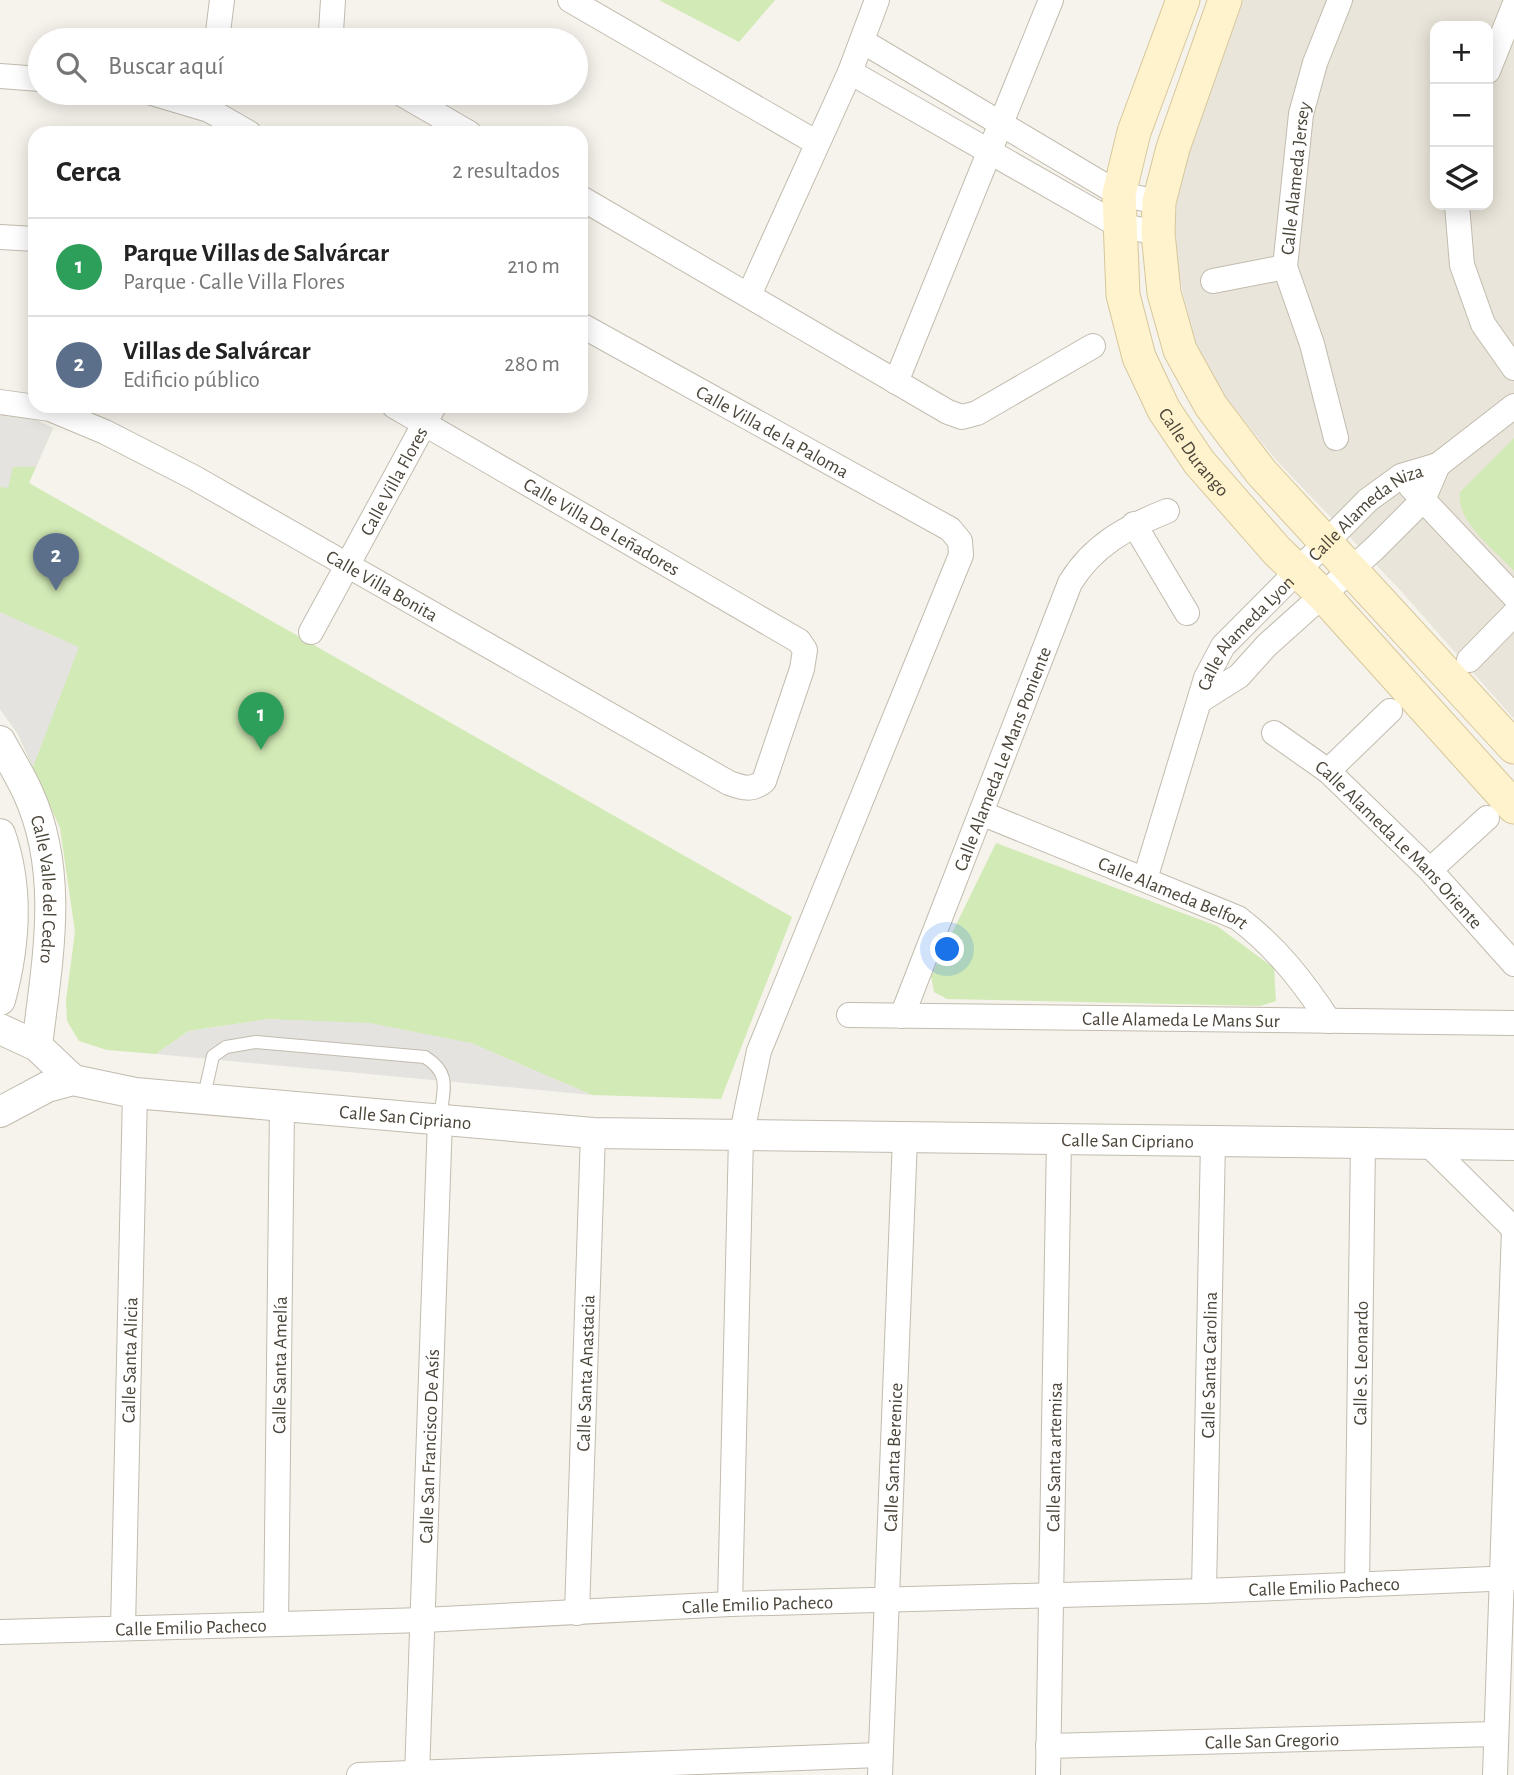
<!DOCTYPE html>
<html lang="es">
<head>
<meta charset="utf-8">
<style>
	body { margin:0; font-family:"Alegreya Sans",sans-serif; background:#f6f6f6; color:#222 }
	.controls { position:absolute; right:21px; top:21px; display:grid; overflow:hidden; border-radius:14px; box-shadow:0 4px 18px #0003 }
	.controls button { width:63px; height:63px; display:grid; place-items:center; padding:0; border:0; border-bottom:2px solid #e0e0e0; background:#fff; color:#222; font:35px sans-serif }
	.you { position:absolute; left:948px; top:950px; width:24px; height:24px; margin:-18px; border:5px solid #fff; border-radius:50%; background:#1a73e8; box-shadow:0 0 0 10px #1a73e833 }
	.badge { display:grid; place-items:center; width:46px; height:46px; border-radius:50%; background:#fc3f1d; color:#fff; font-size:23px; font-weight:700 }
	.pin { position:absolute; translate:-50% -58px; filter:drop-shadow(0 2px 4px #0008) }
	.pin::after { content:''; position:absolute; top:37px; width:24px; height:21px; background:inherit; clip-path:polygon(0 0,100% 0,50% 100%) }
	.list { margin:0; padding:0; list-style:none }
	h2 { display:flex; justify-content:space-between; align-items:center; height:91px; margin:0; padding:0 28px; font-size:30px }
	h2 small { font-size:23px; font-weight:400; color:#767676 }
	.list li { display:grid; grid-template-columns:46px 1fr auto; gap:21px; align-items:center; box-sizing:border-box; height:98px; padding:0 28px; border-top:2px solid #e0e0e0 }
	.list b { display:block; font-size:26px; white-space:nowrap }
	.list p { margin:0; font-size:23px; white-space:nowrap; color:#767676 }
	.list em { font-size:23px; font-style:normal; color:#767676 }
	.icon { flex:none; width:38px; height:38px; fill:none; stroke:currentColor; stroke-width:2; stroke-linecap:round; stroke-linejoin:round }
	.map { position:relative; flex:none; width:1514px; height:1775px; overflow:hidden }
	.search { position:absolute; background:#fff; box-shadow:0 4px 18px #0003; left:28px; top:28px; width:560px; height:77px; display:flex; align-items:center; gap:18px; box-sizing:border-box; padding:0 24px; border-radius:38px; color:#767676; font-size:26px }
	.panel { position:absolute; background:#fff; box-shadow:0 4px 18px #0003; left:28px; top:126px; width:560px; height:287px; border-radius:21px }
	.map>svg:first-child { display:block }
</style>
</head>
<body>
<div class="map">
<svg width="1514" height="1775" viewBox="0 0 1514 1775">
	<rect width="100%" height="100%" fill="#f6f3ec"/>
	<!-- residential -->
	<path fill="#eae5da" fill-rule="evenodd" d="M1237,0h277v719l-113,-128 -124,-130 -77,-95 -28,-120 11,-99zM1435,26h53v179h-53z"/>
	<!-- green -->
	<path fill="#d2eab5" d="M659,0h116l-36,42z
		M0,416l36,4 17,8 -24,55 763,434 -71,182 -129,-4 -121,-52 -202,-24 -80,12 -33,23 -49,-4 -28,-9 -12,-20 -1,-21 9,-68 -15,-104 -42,-94 -18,-25z
		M1514,438v133c-18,-20 -59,-50 -54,-79z
		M996,843l221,83 57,42 2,33 -16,5 -313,-7 -13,-7 -3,-16z"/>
	<!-- parking -->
	<path fill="#e5e3e0" d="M0,416l36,4 17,8 -17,39h-23l-5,21 -8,-1z
		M0,612l79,35 -46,120 -15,-33 -18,-25z
		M269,1019l101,4 101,20 121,52 -436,-41 33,-23z"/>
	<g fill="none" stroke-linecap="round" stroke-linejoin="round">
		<!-- service casing -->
		<g stroke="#c2bbae" stroke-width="14">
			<path id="service" d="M203,1100l10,-44 13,-9 30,-5 169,15c27,17 18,33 15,62"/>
		</g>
		<!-- minor casing -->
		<g stroke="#c2bbae" stroke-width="26">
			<g id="minor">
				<path d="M333,0l-2,32 4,8"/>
				<path d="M570,0l247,143"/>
				<path d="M217,40l5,-40"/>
				<path d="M862,41l257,153 40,8"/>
				<path d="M1488,71l26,-65"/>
				<path d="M850,72l268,153 40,8"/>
				<path d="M0,76l40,3"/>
				<path d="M152,93l57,17 40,23"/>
				<path d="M400,93l69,40"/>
				<path d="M581,198l367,214 14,5 15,-4 116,-67"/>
				<path d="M1457,205l5,60 21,59 31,44"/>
				<path d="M0,237l35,2"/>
				<path d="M1213,281l72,-14"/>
				<path d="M749,295l101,-223 27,-72"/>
				<path id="s1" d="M581,325l369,204 10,12 1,14 -202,496 -18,86 -11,467"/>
				<path d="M896,382l155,-382"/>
				<path id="s2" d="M0,402l50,7 55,23 88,45 536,306c14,5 23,8 35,-2l38,-112 3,-19 -6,-9 -405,-235"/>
				<path id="s3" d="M1336,438l-24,-94 -27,-77 16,-153 14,-51 25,-63"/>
				<path d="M1411,487l103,109"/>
				<path d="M1134,524l53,89"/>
				<path id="s4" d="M311,632l123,-226"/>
				<path d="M1469,660l45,-46"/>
				<path d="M1201,700l38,-24 28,-31 107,-96 49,-49 15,-35"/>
				<path id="s5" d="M1274,733l54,38 102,99 84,94"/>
				<path d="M1328,771l62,-60"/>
				<path id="s6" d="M981,813l257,105c39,30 64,62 91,103"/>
				<path d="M1430,870l57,-52"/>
				<path id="s7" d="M1145,879l61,-201 17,-32 145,-146 33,-24 37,-11 76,-59"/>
				<path id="s8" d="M849,1015l665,8"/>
				<path id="s9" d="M902,1016l168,-433c23,-38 57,-56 97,-72"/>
				<path d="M1428,1144l86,85"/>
				<path id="s10" d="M1357,1585l6,-443"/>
				<path id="s11" d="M1204,1591l9,-450"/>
				<path id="s12" d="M577,1613l16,-480"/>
				<path id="s13" d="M276,1624l6,-516"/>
				<path id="s14" d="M123,1628l12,-535"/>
				<path id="s15" d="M0,1632l424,-12 306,-16 474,-13 310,-13"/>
				<path id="s16" d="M1048,1746l448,-12"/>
				<path d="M359,1775l520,-20"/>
				<path id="s17" d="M417,1775l23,-656"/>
				<path id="s18" d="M880,1775l25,-637"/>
				<path id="s19" d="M1048,1775l11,-636"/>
				<path d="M1495,1775l19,-546"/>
			</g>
		</g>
		<!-- tertiary casing -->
		<g stroke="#c2bbae" stroke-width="32">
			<g id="tertiary">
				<path id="s20" d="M0,741c9,17 20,34 28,52 37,81 19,168 9,253"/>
				<path d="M0,834c19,54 15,111 0,166"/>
				<path d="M0,1029l37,17 36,34"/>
				<path id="s21" d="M0,1112l47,-25 26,-7 62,13 458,40 921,12"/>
			</g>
		</g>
		<!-- secondary casing -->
		<g stroke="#d6c79b" stroke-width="35">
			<g id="secondary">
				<path id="s22" d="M1183,0l-49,132 -15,62 4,101 16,62 25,53 35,52 78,89 46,44 191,212"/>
				<path d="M1225,0l-52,148 -14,54 -1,31 6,60 16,57 31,56 50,66 253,275"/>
			</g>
		</g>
		<!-- service -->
		<use href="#service" stroke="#fff" stroke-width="12"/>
		<!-- minor -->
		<use href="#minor" stroke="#fff" stroke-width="24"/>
		<!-- tertiary -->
		<use href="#tertiary" stroke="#fff" stroke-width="30"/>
		<!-- secondary -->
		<use href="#secondary" stroke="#fff3cd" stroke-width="33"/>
	</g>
	<g text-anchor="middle" stroke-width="6" stroke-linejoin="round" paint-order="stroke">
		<!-- street labels -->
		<g font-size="19" fill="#4b4439" stroke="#fff">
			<text dy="7" stroke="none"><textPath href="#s3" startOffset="268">Calle Alameda Jersey</textPath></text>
			<text dy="7" stroke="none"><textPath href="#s1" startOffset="219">Calle Villa de la Paloma</textPath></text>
			<text dy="7" stroke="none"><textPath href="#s22" startOffset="480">Calle Durango</textPath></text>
			<text dy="7" stroke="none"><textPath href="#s4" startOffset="172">Calle Villa Flores</textPath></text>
			<text dy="7" stroke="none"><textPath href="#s7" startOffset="443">Calle Alameda Niza</textPath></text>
			<text transform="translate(602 526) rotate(30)" y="7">Calle Villa De Leñadores</text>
			<text dy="7" stroke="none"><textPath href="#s2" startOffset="427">Calle Villa Bonita</textPath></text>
			<text dy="7" stroke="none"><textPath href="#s7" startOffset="270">Calle Alameda Lyon</textPath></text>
			<text dy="7" stroke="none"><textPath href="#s9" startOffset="276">Calle Alameda Le Mans Poniente</textPath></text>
			<text dy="7" stroke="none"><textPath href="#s5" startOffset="168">Calle Alameda Le Mans Oriente</textPath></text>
			<text dy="7" stroke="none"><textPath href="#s20" startOffset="158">Calle Valle del Cedro</textPath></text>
			<text dy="7" stroke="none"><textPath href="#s6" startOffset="208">Calle Alameda Belfort</textPath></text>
			<text dy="7" stroke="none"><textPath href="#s8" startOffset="332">Calle Alameda Le Mans Sur</textPath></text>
			<text dy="7" stroke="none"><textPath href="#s21" startOffset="415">Calle San Cipriano</textPath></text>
			<text dy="7" stroke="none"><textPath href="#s21" startOffset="1138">Calle San Cipriano</textPath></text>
			<text dy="7" stroke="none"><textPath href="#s14" startOffset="268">Calle Santa Alicia</textPath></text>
			<text dy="7" stroke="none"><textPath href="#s10" startOffset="222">Calle S. Leonardo</textPath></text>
			<text dy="7" stroke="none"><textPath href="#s13" startOffset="259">Calle Santa Amelía</textPath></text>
			<text dy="7" stroke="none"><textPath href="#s11" startOffset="226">Calle Santa Carolina</textPath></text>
			<text dy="7" stroke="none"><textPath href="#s12" startOffset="240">Calle Santa Anastacia</textPath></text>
			<text dy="7" stroke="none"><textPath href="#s17" startOffset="329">Calle San Francisco De Asís</textPath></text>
			<text dy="7" stroke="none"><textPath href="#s18" startOffset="318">Calle Santa Berenice</textPath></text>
			<text dy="7" stroke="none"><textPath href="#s19" startOffset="318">Calle Santa artemisa</textPath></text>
			<text dy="7" stroke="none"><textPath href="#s15" startOffset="1325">Calle Emilio Pacheco</textPath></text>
			<text dy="7" stroke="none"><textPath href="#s15" startOffset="758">Calle Emilio Pacheco</textPath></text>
			<text dy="7" stroke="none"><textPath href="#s15" startOffset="191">Calle Emilio Pacheco</textPath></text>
			<text dy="7" stroke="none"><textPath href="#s16" startOffset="224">Calle San Gregorio</textPath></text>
		</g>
	</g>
</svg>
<div class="controls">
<button>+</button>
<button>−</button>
<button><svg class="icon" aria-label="layers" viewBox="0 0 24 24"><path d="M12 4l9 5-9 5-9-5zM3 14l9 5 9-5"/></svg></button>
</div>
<div class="you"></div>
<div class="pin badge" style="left:261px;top:750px;background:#2e9e5b">1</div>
<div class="pin badge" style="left:56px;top:591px;background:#5c6f8a">2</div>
<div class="search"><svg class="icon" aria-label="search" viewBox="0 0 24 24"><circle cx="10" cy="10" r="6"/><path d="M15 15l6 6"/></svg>Buscar aquí</div>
<section class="panel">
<h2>Cerca<small>2 resultados</small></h2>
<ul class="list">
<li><span class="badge" style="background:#2e9e5b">1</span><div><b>Parque Villas de Salvárcar</b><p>Parque · Calle Villa Flores</p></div><em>210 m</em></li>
<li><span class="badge" style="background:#5c6f8a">2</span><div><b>Villas de Salvárcar</b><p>Edificio público</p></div><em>280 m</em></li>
</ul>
</section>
</div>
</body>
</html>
